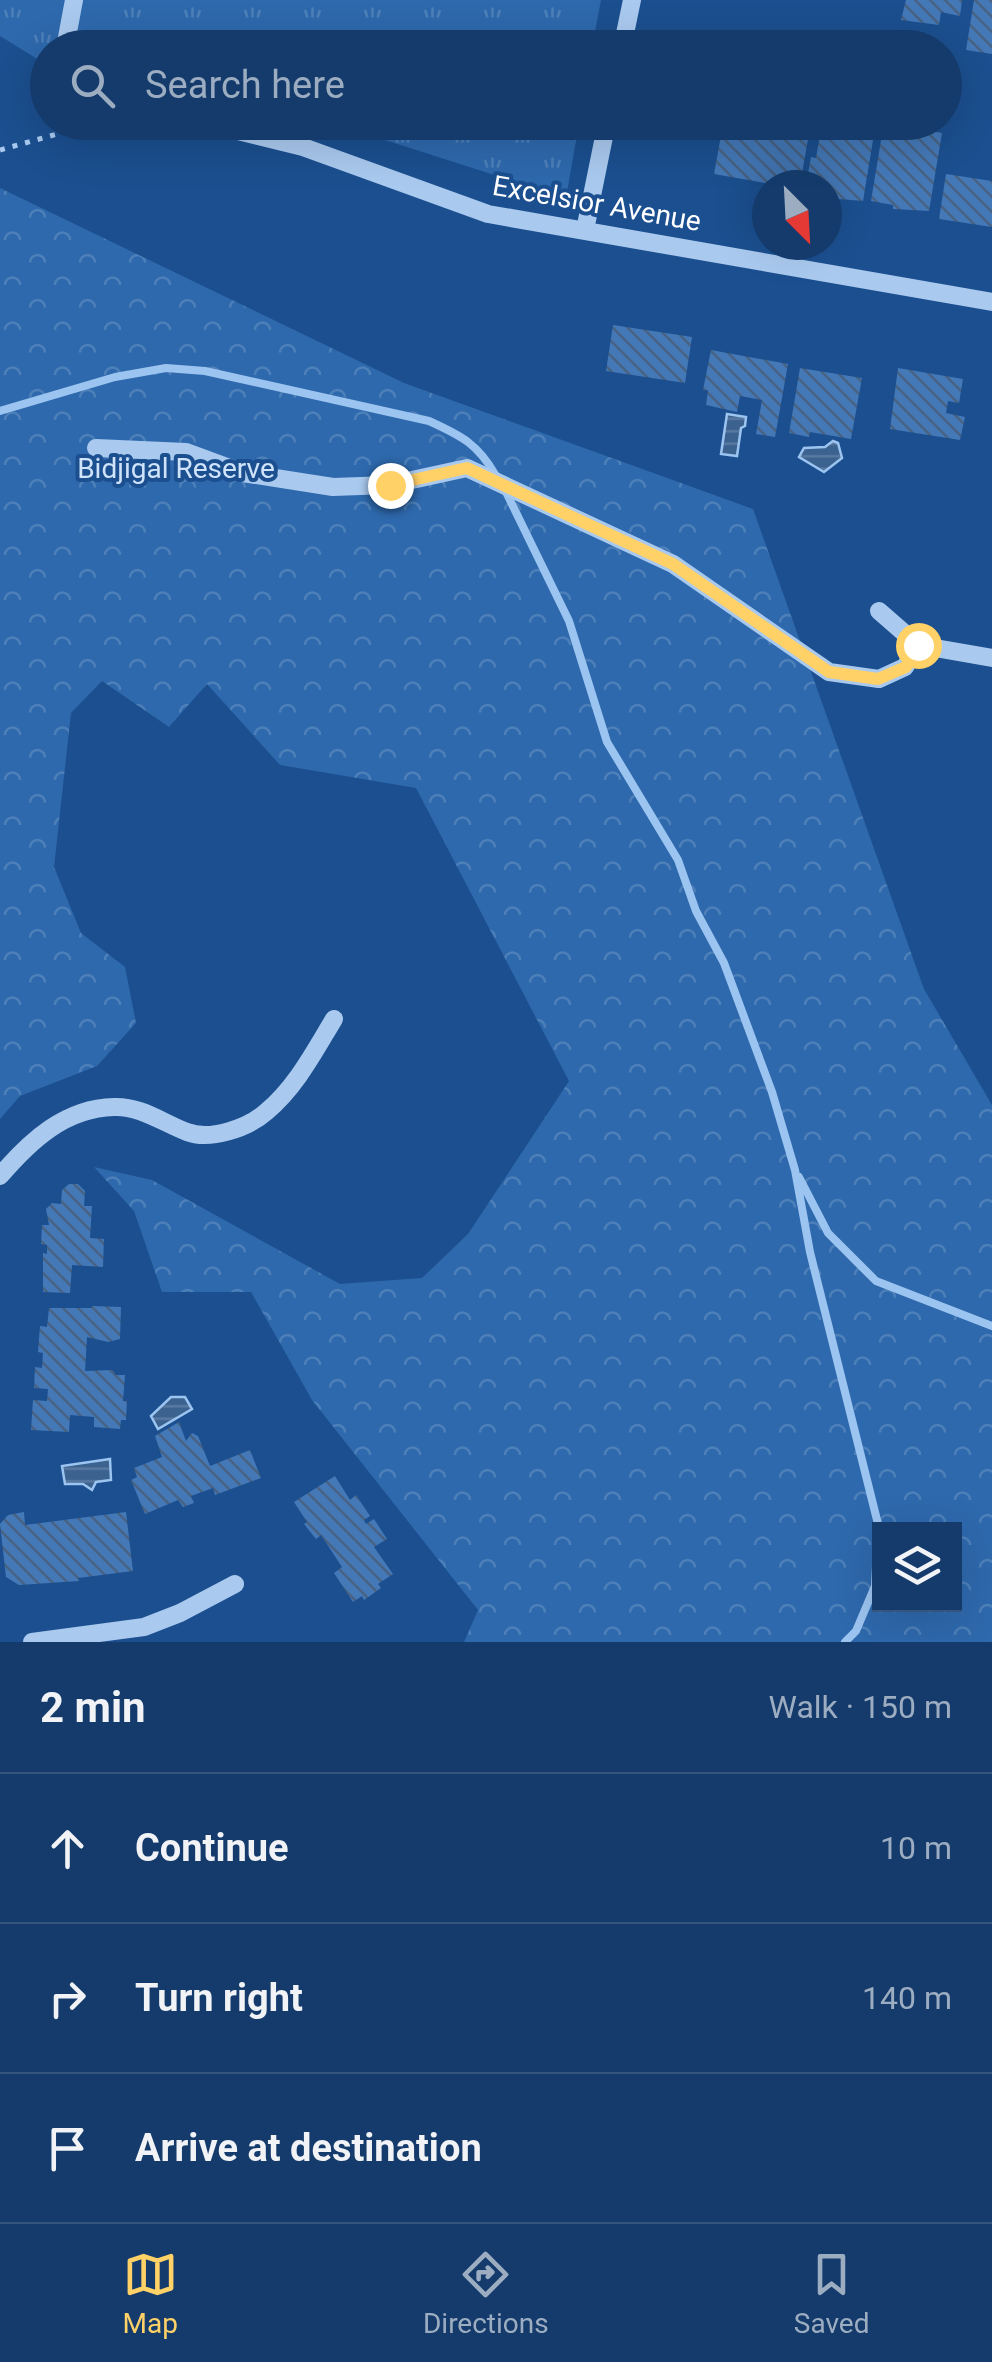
<!DOCTYPE html>
<html lang="en">
<head>
<meta charset="utf-8">
<style>
	body { margin:0; font-family:Roboto,sans-serif; background:#1d4271; color:#f1f3f6 }
	.controls { position:absolute; right:30px; bottom:30px; display:grid; overflow:hidden; border-radius:0px; box-shadow:0 10px 40px #0002 }
	.controls button { width:90px; height:90px; display:grid; place-items:center; padding:0; border:0; border-bottom:2px solid #33557e; background:#143b6b; color:#f1f3f6; font:50px sans-serif }
	.compass { position:absolute; left:752px; top:170px; width:90px; height:90px; border-radius:50%; background:#143b6b; box-shadow:0 10px 40px #0002; rotate:156deg }
	.stop { position:absolute; width:30px; height:30px; margin:-22px; border:8px solid #ffd166; border-radius:50%; background:#fff }
	.stop.end { background:#ffd166; border-color:#fff; box-shadow:0 2px 10px #0008 }
	.list { margin:0; padding:0; list-style:none }
	h2 { display:flex; justify-content:space-between; align-items:center; height:130px; margin:0; padding:0 40px; font-size:42px }
	h2 small { font-size:32px; font-weight:400; color:#9dadc1 }
	.list li { display:grid; grid-template-columns:65px 1fr auto; gap:30px; align-items:center; box-sizing:border-box; height:150px; padding:0 40px; border-top:2px solid #33557e }
	.list b { display:block; font-size:38px; white-space:nowrap }
	.list em { font-size:32px; font-style:normal; color:#9dadc1 }
	.icon { flex:none; width:55px; height:55px; fill:none; stroke:currentColor; stroke-width:2; stroke-linecap:round; stroke-linejoin:round }
	.map { position:relative; flex:none; width:992px; height:1642px; overflow:hidden }
	.search { position:absolute; background:#143b6b; box-shadow:0 10px 40px #0002; left:30px; right:30px; top:30px; height:110px; display:flex; align-items:center; gap:25px; box-sizing:border-box; padding:0 35px; border-radius:55px; color:#9dadc1; font-size:38px }
	.sheet { height:580px; background:#143b6b }
	nav { display:flex; justify-content:space-around; align-items:center; box-sizing:border-box; height:140px; border-top:2px solid #33557e; background:#143b6b; font-size:28px; color:#9dadc1 }
	nav a { display:grid; justify-items:center; gap:5px }
	nav .on { color:#ffd166 }
	.map>svg:first-child { display:block }
</style>
</head>
<body>
<div class="map">
<svg width="992" height="1642" viewBox="0 0 992 1642">
	<defs>
		<pattern id="forest-crowns" width="20" height="18" patternUnits="userSpaceOnUse" patternTransform="scale(2.5)"><rect width="20" height="18" fill="#2e69ad"/><path d="M2 6a3 3 0 1 1 6 0M12 15a3 3 0 1 1 6 0" fill="none" stroke="#4d80b9"/></pattern>
		<pattern id="park-tufts" width="24" height="20" patternUnits="userSpaceOnUse" patternTransform="scale(2.5)"><rect width="24" height="20" fill="#2e69ad"/><path d="M3 7l-1-3M5 7V3M7 7l1-3M15 17l-1-3M17 17v-4M19 17l1-3" fill="none" stroke="#4d80b9"/></pattern>
		<pattern id="water-rules" width="6" height="5" patternUnits="userSpaceOnUse" patternTransform="scale(2.5)"><rect width="6" height="5" fill="#3c6290"/><path d="M0 2.5h6" fill="none" stroke="#597aa1"/></pattern>
		<pattern id="building-back-hatch" width="6" height="6" patternUnits="userSpaceOnUse" patternTransform="scale(2.5)"><rect width="6" height="6" fill="#4478b7"/><path d="M-1 5l2 2M0 0l6 6M5-1l2 2" fill="none" stroke="#486282"/></pattern>
	</defs>
	<rect width="100%" height="100%" fill="#1b4f8f"/>
	<!-- forest -->
	<path fill="url(#forest-crowns)" fill-rule="evenodd" d="M0,188l404,195 349,126 171,480 68,116v537h-528l14,-32 -166,-210 -61,-108h-89l-28,-81 -40,-44 58,13 188,104 82,-6 46,-44 101,-153 -153,-293 -136,-23 -73,-81 -38,43 -67,-46 -31,32 -17,154 27,66 44,34 11,56 -39,43 -77,30 -20,23zM880,1530h74v74h-74z"/>
	<!-- park -->
	<path fill="url(#park-tufts)" d="M0,0h601l-9,47 -544,1 -1,17 -47,-29z
		M332,123h247l-13,75z"/>
	<!-- water -->
	<path fill="url(#water-rules)" stroke="#9cc4f0" stroke-width="2.5" d="M727,414l19,3 -1,9 -4,2 -4,28 -16,-2z
		M833,441l5,2 4,15 -18,14 -25,-15 5,-9 21,-1z
		M171,1397h14l7,12 -34,20 -7,-13z
		M110,1459l1,21 -15,2 -4,8 -9,-6h-18l-3,-18z"/>
	<g fill="none" stroke-linecap="round" stroke-linejoin="round">
		<!-- stream -->
		<path stroke="#9cc4f0" stroke-width="8" d="M0,411l115,-34 51,-9 39,3 224,50c33,15 49,23 67,55
			M506,492l63,129 38,121 71,118 18,51 28,52 48,129 23,78 15,82 68,272 -3,62 -19,45 -11,11
			M799,1177l29,56 48,48 116,45"/>
	</g>
	<!-- building -->
	<path fill="url(#building-back-hatch)" d="M906,0h56l-2,16 -19,-4 -2,13 -38,-5z
		M974,0h18v54l-26,-4z
		M767,122h44l-11,63h-23l-63,-11 8,-44 42,7z
		M822,122h54l-13,79 -36,-3v-13h-21l5,-28 5,1z
		M884,122h25l-1,5 34,6 -13,78 -36,-2v-4l-22,-4z
		M946,174l46,7v46l-53,-8z
		M613,325l79,12 -7,46 -79,-12z
		M711,350l77,14 -13,73 -19,-3 6,-34 -22,-4 -3,16 -31,-7 2,-15h-5z
		M800,368l62,10 -11,61 -41,-7 -1,5 -20,-4z
		M898,368l65,11 -4,24 -11,-2 -2,12 19,4 -5,23 -70,-11z
		M69,1184h9l7,7 -1,15h8l-2,32 14,1 -1,28 -31,-2 -2,28 -27,-1v-39l4,1v-9l-6,-1 1,-19h7l-3,-16 6,-6 9,1 1,-14z
		M92,1306l29,1 -1,32 -12,3 -21,-5 -2,34 27,-1 4,5h9l-2,26h4l-1,19h-5l-1,9 -26,-2v-10l-24,-2 -1,17 -38,-2 2,-30 14,1 1,-12 -14,-1 1,-21 7,1 1,-15 -5,-1 2,-26 7,1 2,-19h43z
		M179,1422l7,19 6,-8 6,3 12,30 40,-16 11,28 -46,17 -2,-7 -22,8 3,7 -11,4 -5,-7 -33,14 -14,-34 6,-3 -3,-9 28,-11 -7,-21z
		M335,1476l15,24 6,-5 14,21 -6,4 2,4 8,-5 13,20 -13,8 19,27 -15,10 3,4 -17,12 -2,-4 -9,6 -19,-29 8,-6 -21,-32 -5,4 -12,-15 3,-2 -13,-20z
		M24,1512l1,13 101,-13 7,59 -55,7 1,3 -60,4 -13,-8 -6,-53 8,-9z"/>
	<g fill="none" stroke-linecap="round" stroke-linejoin="round">
		<!-- path -->
		<path stroke="#a9c9ee" stroke-width="5" stroke-dasharray="5 8" stroke-linecap="butt" d="M0,150l100,-28"/>
		<!-- minor -->
		<path stroke="#a9c9ee" stroke-width="18" d="M65,48l9,-48
			M622,48l10,-48
			M202,122l101,25 185,67 504,88
			M585,230l22,-108
			M96,448l90,4 57,21 90,14 56,-2 78,-17 206,96 156,108 50,7 26,-12 13,-22
			M879,611l39,34 74,13
			M0,1176c30,-35 65,-68 114,-69 27,-1 49,16 73,25 23,9 61,-4 79,-20 30,-25 48,-60 68,-93
			M32,1642l112,-15 36,-14 55,-29"/>
	</g>
	<g fill="none" stroke-linecap="round" stroke-linejoin="round">
		<!-- route -->
		<path stroke="#ffd166" stroke-width="12" d="M390,485l77,-17 206,96 156,108 49,7 28,-12 12,-22"/>
	</g>
	<g text-anchor="middle" stroke-width="8" stroke-linejoin="round" paint-order="stroke">
		<!-- street labels -->
		<g font-size="28" fill="#fff" stroke="#1b4f8f">
			<text transform="translate(597 203) rotate(10)" y="10">Excelsior Avenue</text>
		</g>
		<!-- park labels -->
		<g font-size="28" fill="#cfe3fa" stroke="#1b4f8f">
			<text x="176" y="478">Bidjigal Reserve</text>
		</g>
	</g>
</svg>
<div class="controls">
<button><svg class="icon" aria-label="layers" viewBox="0 0 24 24"><path d="M12 4l9 5-9 5-9-5zM3 14l9 5 9-5"/></svg></button>
</div>
<svg class="compass" viewBox="-18 -18 36 36"><path d="M0-13l5 13h-10z" fill="#e53935"/><path d="M0 13l5-13h-10z" fill="#9dadc1"/></svg>
<div class="stop" style="left:918px;top:645px"></div>
<div class="stop end" style="left:390px;top:485px"></div>
<div class="search"><svg class="icon" aria-label="search" viewBox="0 0 24 24"><circle cx="10" cy="10" r="6"/><path d="M15 15l6 6"/></svg>Search here</div>
</div>
<section class="sheet">
<h2>2 min<small>Walk · 150 m</small></h2>
<ul class="list">
<li><svg class="icon" aria-label="ahead" viewBox="0 0 24 24"><path d="M12 20V5M6 11l6-6 6 6"/></svg><div><b>Continue</b></div><em>10 m</em></li>
<li><svg class="icon" aria-label="right" viewBox="0 0 24 24"><path d="M7 20v-9h11M14 6l5 5-5 5"/></svg><div><b>Turn right</b></div><em>140 m</em></li>
<li><svg class="icon" aria-label="arrive" viewBox="0 0 24 24"><path d="M6 21V4h12l-3 4 3 4H6"/></svg><div><b>Arrive at destination</b></div></li>
</ul>
</section>
<nav>
<a class="on"><svg class="icon" aria-label="map" viewBox="0 0 24 24"><path d="M3 6l6-2 6 2 6-2v14l-6 2-6-2-6 2zM9 4v14M15 6v14"/></svg>Map</a>
<a><svg class="icon" aria-label="directions" viewBox="0 0 24 24"><path d="M12 3l9 9-9 9-9-9zM9 14v-3h6M13 9l2 2-2 2"/></svg>Directions</a>
<a><svg class="icon" aria-label="saved" viewBox="0 0 24 24"><path d="M7 4h10v16l-5-4-5 4z"/></svg>Saved</a>
</nav>
</body>
</html>
